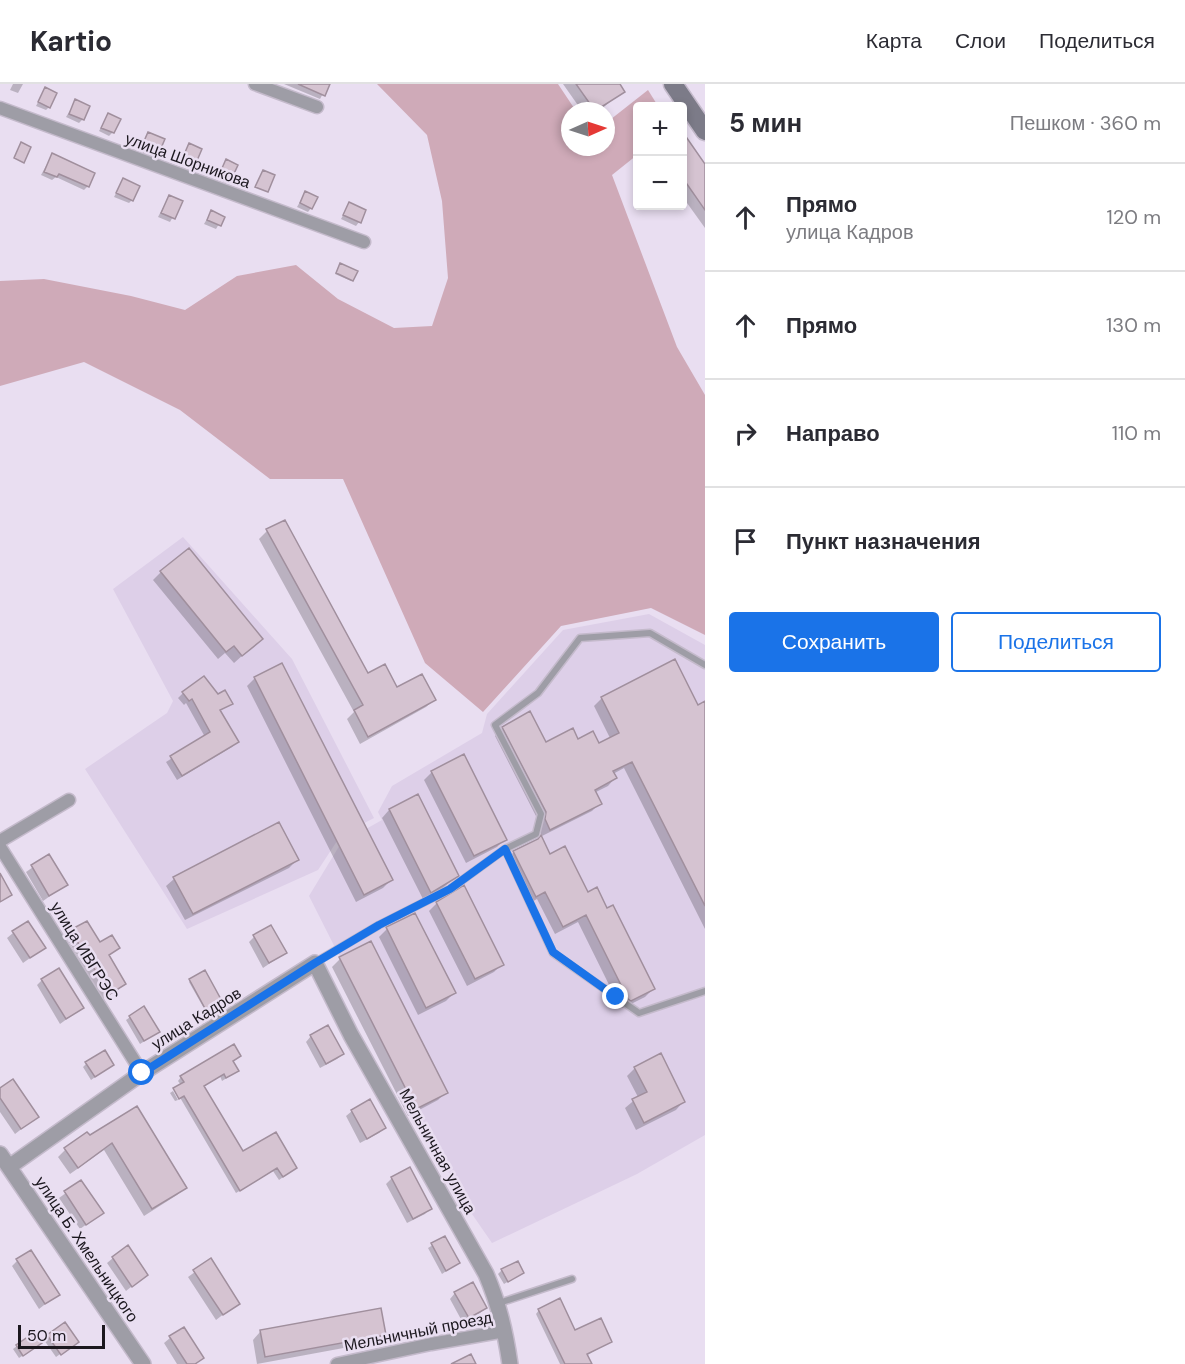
<!DOCTYPE html>
<html lang="ru">
<head>
<meta charset="utf-8">
<style>
	body { margin:0; font-family:"DM Sans",sans-serif; background:#f2f2f3; color:#2b2b33 }
	.controls { position:absolute; right:18px; top:18px; display:grid; overflow:hidden; border-radius:6px; box-shadow:0 3px 9px #0003 }
	.controls button { width:54px; height:54px; display:grid; place-items:center; padding:0; border:0; border-bottom:2px solid #e1e1e2; background:#fff; color:#2b2b33; font:30px sans-serif }
	.compass { position:absolute; left:561px; top:18px; width:54px; height:54px; border-radius:50%; background:#fff; box-shadow:0 3px 9px #0003; rotate:87deg }
	.scale { position:absolute; left:18px; bottom:15px; width:87px; box-sizing:border-box; padding-left:6px; border:3px solid #1b171e; border-top:0; font-size:16px; line-height:21px; white-space:nowrap; color:#1b171e; -webkit-text-stroke:4px #e9def1; paint-order:stroke }
	.stop { position:absolute; width:18px; height:18px; margin:-14px; border:4px solid #1a73e8; border-radius:50%; background:#fff }
	.stop.end { background:#1a73e8; border-color:#fff; box-shadow:0 2px 6px #0008 }
	.list { margin:0; padding:0; list-style:none }
	h2 { display:flex; justify-content:space-between; align-items:center; height:78px; margin:0; padding:0 24px; font-size:26px }
	h2 small { font-size:20px; font-weight:400; color:#7c7c81 }
	.list li { display:grid; grid-template-columns:39px 1fr auto; gap:18px; align-items:center; box-sizing:border-box; height:108px; padding:0 24px; border-top:2px solid #e1e1e2 }
	.list b { display:block; font-size:22px; white-space:nowrap }
	.list p { margin:0; font-size:20px; white-space:nowrap; color:#7c7c81 }
	.list em { font-size:20px; font-style:normal; color:#7c7c81 }
	.actions { display:flex; gap:12px; padding:18px 24px }
	.actions a { flex:1; padding:14px 0; border:2px solid #1a73e8; border-radius:6px; text-align:center; font-size:21px; color:#1a73e8 }
	.actions .main { background:#1a73e8; color:#fff }
	.icon { flex:none; width:33px; height:33px; fill:none; stroke:currentColor; stroke-width:2; stroke-linecap:round; stroke-linejoin:round }
	.map { position:relative; flex:none; width:705px; height:1280px; overflow:hidden }
	header { display:flex; align-items:center; gap:36px; box-sizing:border-box; height:84px; padding:0 30px; background:#fff; border-bottom:2px solid #e1e1e2 }
	header strong { font-size:28px }
	nav { display:flex; gap:33px; margin-inline-start:auto; font-size:21px }
	main { display:flex }
	aside { flex:1; background:#fff }
	.map>svg:first-child { display:block }
</style>
</head>
<body>
<header>
<strong>Kartio</strong>
<nav><a>Карта</a><a>Слои</a><a>Поделиться</a></nav>
</header>
<main>
<div class="map">
<svg width="705" height="1280" viewBox="0 0 705 1280">
	<rect width="100%" height="100%" fill="#e9def1"/>
	<!-- built -->
	<path fill="#ddcfe8" d="M183,453l109,122 82,159 -33,17 -23,35 -131,59 -102,-160 82,-56 6,-12 -60,-112z
		M649,530l56,31v490l-68,39 -145,69 -29,-42 -154,-305 32,-53 41,-23 -4,-8 14,-26 90,-53 5,-19 76,-84z"/>
	<!-- green -->
	<path fill="#cfaab8" d="M377,0h181l18,27h-6v36h36v-24l42,-33 10,16h-20l-1,49 -25,20 65,172 28,48v240l-54,-27 -90,18 -78,86 -58,-49 -82,-184h-73l-90,-69 -96,-48 -84,24v-105l44,-2 87,17 54,14 52,-34 59,-11 42,34 56,29 38,-2 16,-48 -6,-77 -15,-66z"/>
	<!-- shadow -->
	<path fill="#0003" d="M13,0h10l-5,9 -8,-3z
		M284,0h44l-8,15z
		M563,0h55l5,7 -24,20h-17z
		M45,5l4,18 -3,3 -10,-4z
		M76,17l7,18 -4,4 -13,-6z
		M108,31l5,17 -4,4 -10,-5z
		M149,50l8,21 -4,3 -14,-7z
		M682,57l23,26v61l-23,-32z
		M52,71l36,31 -4,4 -28,-13 -4,3 -11,-5z
		M226,77l4,18 -4,4 -10,-5z
		M123,96l9,20 -3,3 -15,-6z
		M305,109l6,15 -3,4 -11,-5z
		M169,112l12,6 -11,20 -12,-5z
		M349,120l10,18 -3,4 -15,-7z
		M211,128l12,5 -7,12 -12,-5z
		M339,182l13,14 -1,1 -16,-7z
		M267,447l101,144 29,14 37,11 -8,7 -66,37 -13,-25 7,-7 -95,-173z
		M161,488l100,67 -27,24 -9,-10 -7,6 -65,-79z
		M255,594l136,202 -8,8 -27,14 -109,-216z
		M183,609l35,3 13,7 -12,9 18,30 -5,5 -55,33 -11,-18 39,-25 -19,-34 -2,2 -6,-7z
		M602,614l96,9 7,-4v226l-81,-161 -11,6 2,4 -7,8 -14,7 6,10 -8,8 -50,25 -4,-8v-8l-43,-84 8,-8 42,16 33,-3 20,4 12,-7 -16,-32z
		M463,673l42,82 -8,8 -31,16 -42,-83 8,-8z
		M417,712l40,80 -19,16 -15,7 -41,-81 7,-8z
		M514,768l35,4 39,38 19,16 46,79 -8,8 -22,11 -3,-1 -42,-85 -23,12 -18,-35 -9,5 -22,-44z
		M49,772l17,29 -23,16 -17,-29z
		M297,776l-8,8 -104,52 -19,-34 8,-7z
		M437,819l65,61 -8,8 -27,14 -38,-75z
		M414,831l40,78 -8,8 -28,14 -39,-78 8,-8z
		M71,848l28,12 19,4 -10,8 17,28 -6,5 -16,10 -37,-62z
		M13,849l31,15 -21,15 -16,-25z
		M254,853l31,16 -22,15 -14,-26z
		M340,875l106,133 -8,8 -30,16 -76,-149z
		M42,896l40,28 -22,16 -23,-39z
		M190,897l30,23 -14,8 -17,-30z
		M143,924l11,27 -14,9 -14,-24z
		M311,952l31,18 -5,5 -17,9 -14,-26z
		M239,972l-7,6 1,12 -11,7 -2,-5 -17,10 39,67 54,15 -17,12 -6,-9 -37,22 -61,-104 6,-4 -3,-4 3,-4z
		M86,980l26,1 -21,15 -8,-13z
		M635,984l48,34 -7,8 -40,20 -11,-22 13,-11 -11,-21z
		M0,1006l37,27 -22,17 -15,-22z
		M173,1007l5,9 -3,1 -5,-8z
		M136,1024l49,80 -8,7 -33,21 -40,-66 -34,24 -12,-17 7,-7z
		M352,1027l32,17 -5,5 -19,10 -14,-27z
		M409,1085l21,39 -5,6 -18,9 -21,-39 6,-6z
		M81,1098l21,31 -22,16 -21,-31z
		M444,1154l14,25 -16,11 -14,-26z
		M113,1174l33,17 -20,16 -19,-28z
		M17,1177l41,33 -19,15 -27,-43z
		M210,1177l28,42 -22,17 -28,-43z
		M502,1186l20,3 -18,11 -6,-10z
		M455,1209l31,15 -6,5 -17,10 -13,-24z
		M539,1226l36,22 35,10 -24,14 4,8h-30l-24,-50z
		M65,1241l8,20 -17,12 -12,-17z
		M260,1248l124,2 -8,8 -119,22 -4,-24z
		M170,1254l32,20 -6,6h-19l-13,-21z
		M17,1262h20l-18,12 -6,-9z"/>
	<!-- building -->
	<path fill="#d5c3d1" stroke="#a08f9d" stroke-width="1.5" d="M298,0h32l-5,12z
		M576,0h44l5,8 -30,19z
		M45,3l12,6 -7,15 -12,-6z
		M75,15l15,7 -6,14 -15,-6z
		M108,29l13,6 -7,14 -13,-5z
		M682,47l23,33v46l-23,-33z
		M148,48l17,7 -7,16 -17,-7z
		M21,58l10,5 -7,16 -10,-5z
		M189,59l13,6 -6,14 -13,-6z
		M52,69l43,20 -6,14 -30,-13 -2,3 -13,-5z
		M226,75l12,6 -7,15 -12,-5z
		M263,86l12,5 -7,17 -13,-5z
		M123,94l17,8 -7,15 -17,-8z
		M305,107l13,6 -6,12 -12,-6z
		M169,111l14,6 -8,18 -14,-6z
		M349,118l17,8 -5,13 -18,-8z
		M211,126l14,7 -4,9 -14,-6z
		M340,179l18,8 -5,10 -17,-8z
		M285,436l83,153 17,-9 12,23 25,-13 14,26 -68,37 -14,-27 9,-5 -97,-176z
		M189,464l74,91 -21,17 -8,-10 -8,6 -66,-81z
		M675,575l23,46 7,-4v205l-73,-144 -19,9 4,7 -22,12 7,14 -52,26 -5,-11 1,-7 -44,-85 28,-16 16,31 27,-14 5,11 15,-8 6,12 20,-10 -18,-36z
		M282,579l111,217 -29,15 -110,-218z
		M204,592l14,18 7,-4 8,14 -13,6 19,32 -57,34 -12,-20 40,-24 -18,-33 -3,2 -7,-9z
		M464,670l43,86 -33,16 -43,-85z
		M418,710l41,82 -28,17 -42,-84z
		M279,738l20,38 -106,54 -20,-37z
		M541,751l9,19 15,-8 23,46 9,-5 10,21 6,-3 42,84 -24,12 -3,-2 -42,-84 -23,12 -18,-35 -9,5 -23,-46 25,-12z
		M49,770l19,31 -19,11 -18,-31z
		M0,789l12,22 -12,7z
		M464,801l40,80 -29,14 -39,-77z
		M415,829l41,80 -30,15 -40,-81z
		M28,837l18,27 -16,10 -18,-27z
		M87,837l13,21 12,-7 8,13 -11,7 17,29 -16,10 -40,-64z
		M271,841l16,28 -18,10 -16,-28z
		M371,857l77,152 -32,16 -77,-152z
		M59,884l25,40 -18,11 -25,-40z
		M205,886l18,33 -16,9 -18,-33z
		M144,922l16,26 -16,9 -15,-25z
		M328,941l16,29 -18,10 -16,-29z
		M234,960l7,12 -8,5 6,10 -13,7 -2,-4 -20,12 39,65 33,-19 21,36 -14,9 -6,-9 -37,23 -56,-95 -5,3 -6,-11 11,-6 -4,-6z
		M105,966l9,15 -19,12 -10,-15z
		M661,969l24,49 -41,21 -12,-24 15,-7 -13,-25z
		M13,995l26,38 -18,12 -21,-31v-10z
		M370,1015l16,29 -19,11 -16,-29z
		M137,1022l50,82 -35,21 -40,-66 -34,25 -14,-20 23,-16 3,3z
		M410,1083l22,42 -19,10 -22,-42z
		M81,1096l23,33 -18,12 -22,-34z
		M445,1152l15,27 -14,8 -15,-28z
		M128,1161l20,30 -16,12 -20,-30z
		M31,1166l29,45 -15,9 -29,-45z
		M211,1174l29,46 -17,11 -30,-45z
		M518,1177l6,12 -16,9 -7,-13z
		M473,1198l14,26 -18,10 -15,-26z
		M560,1214l15,32 26,-12 11,24 -25,12 5,10h-27l-27,-55z
		M381,1224l5,27 -121,22 -5,-27z
		M65,1238l14,20 -18,13 -14,-20z
		M184,1243l20,31 -9,6h-8l-18,-28z
		M35,1248l7,11 -19,13 -7,-11z
		M471,1270l5,10h-25z"/>
	<g fill="none" stroke-linecap="round" stroke-linejoin="round">
		<!-- service casing -->
		<g stroke="#c4bacb" stroke-width="9">
			<path id="service" d="M505,765l48,104 86,60 66,-22
				M316,878l63,-37 71,-36 55,-40 31,-15 5,-20 -46,-89 43,-32 42,-55 70,-5 55,32
				M499,1219l73,-24"/>
		</g>
		<!-- minor casing -->
		<g stroke="#c4bacb" stroke-width="15">
			<path id="minor" d="M255,0l62,23
				M0,24l364,134
				M0,757l69,-41
				M0,763l142,226
				M337,1280l94,-20 74,-13"/>
		</g>
		<!-- tertiary casing -->
		<g stroke="#c4bacb" stroke-width="18">
			<path id="tertiary" d="M0,1070l143,210
				M9,1083l133,-94 173,-110 36,72 135,239c13,31 19,56 24,90"/>
		</g>
		<!-- secondary casing -->
		<g stroke="#c4bacb" stroke-width="21">
			<path id="secondary" d="M673,0l32,47"/>
		</g>
		<!-- service -->
		<use href="#service" stroke="#9e9da6" stroke-width="6"/>
		<!-- minor -->
		<use href="#minor" stroke="#9e9da6" stroke-width="12"/>
		<!-- tertiary -->
		<use href="#tertiary" stroke="#9e9da6" stroke-width="15"/>
		<!-- secondary -->
		<use href="#secondary" stroke="#7c7b88" stroke-width="18"/>
	</g>
	<g fill="none" stroke-linecap="round" stroke-linejoin="round">
		<!-- route -->
		<path stroke="#1a73e8" stroke-width="8" d="M142,989l173,-110 64,-38 71,-36 55,-40 48,103 63,45"/>
	</g>
	<g text-anchor="middle" stroke-width="5" stroke-linejoin="round" paint-order="stroke">
		<!-- street labels -->
		<g font-size="16" fill="#1b171e" stroke="#e9def1">
			<text transform="translate(188 76) rotate(20)" y="6">улица Шорникова</text>
			<text transform="translate(85 867) rotate(58)" y="6">улица ИВГРЭС</text>
			<text transform="translate(196 934) rotate(-32)" y="6">улица Кадров</text>
			<text transform="translate(438 1067) rotate(61)" y="6">Мельничная улица</text>
			<text transform="translate(87 1165) rotate(56)" y="6">улица Б. Хмельницкого</text>
			<text transform="translate(418 1247) rotate(-11)" y="6">Мельничный проезд</text>
		</g>
	</g>
</svg>
<div class="controls">
<button>+</button>
<button>−</button>
</div>
<svg class="compass" viewBox="-18 -18 36 36"><path d="M0-13l5 13h-10z" fill="#e53935"/><path d="M0 13l5-13h-10z" fill="#7c7c81"/></svg>
<div class="scale">50 m</div>
<div class="stop" style="left:142px;top:989px"></div>
<div class="stop end" style="left:616px;top:913px"></div>
</div>
<aside>
<h2>5 мин<small>Пешком · 360 m</small></h2>
<ul class="list">
<li><svg class="icon" aria-label="ahead" viewBox="0 0 24 24"><path d="M12 20V5M6 11l6-6 6 6"/></svg><div><b>Прямо</b><p>улица Кадров</p></div><em>120 m</em></li>
<li><svg class="icon" aria-label="ahead" viewBox="0 0 24 24"><path d="M12 20V5M6 11l6-6 6 6"/></svg><div><b>Прямо</b></div><em>130 m</em></li>
<li><svg class="icon" aria-label="right" viewBox="0 0 24 24"><path d="M7 20v-9h11M14 6l5 5-5 5"/></svg><div><b>Направо</b></div><em>110 m</em></li>
<li><svg class="icon" aria-label="arrive" viewBox="0 0 24 24"><path d="M6 21V4h12l-3 4 3 4H6"/></svg><div><b>Пункт назначения</b></div></li>
</ul>
<div class="actions"><a class="main">Сохранить</a><a>Поделиться</a></div>
</aside>
</main>
</body>
</html>
